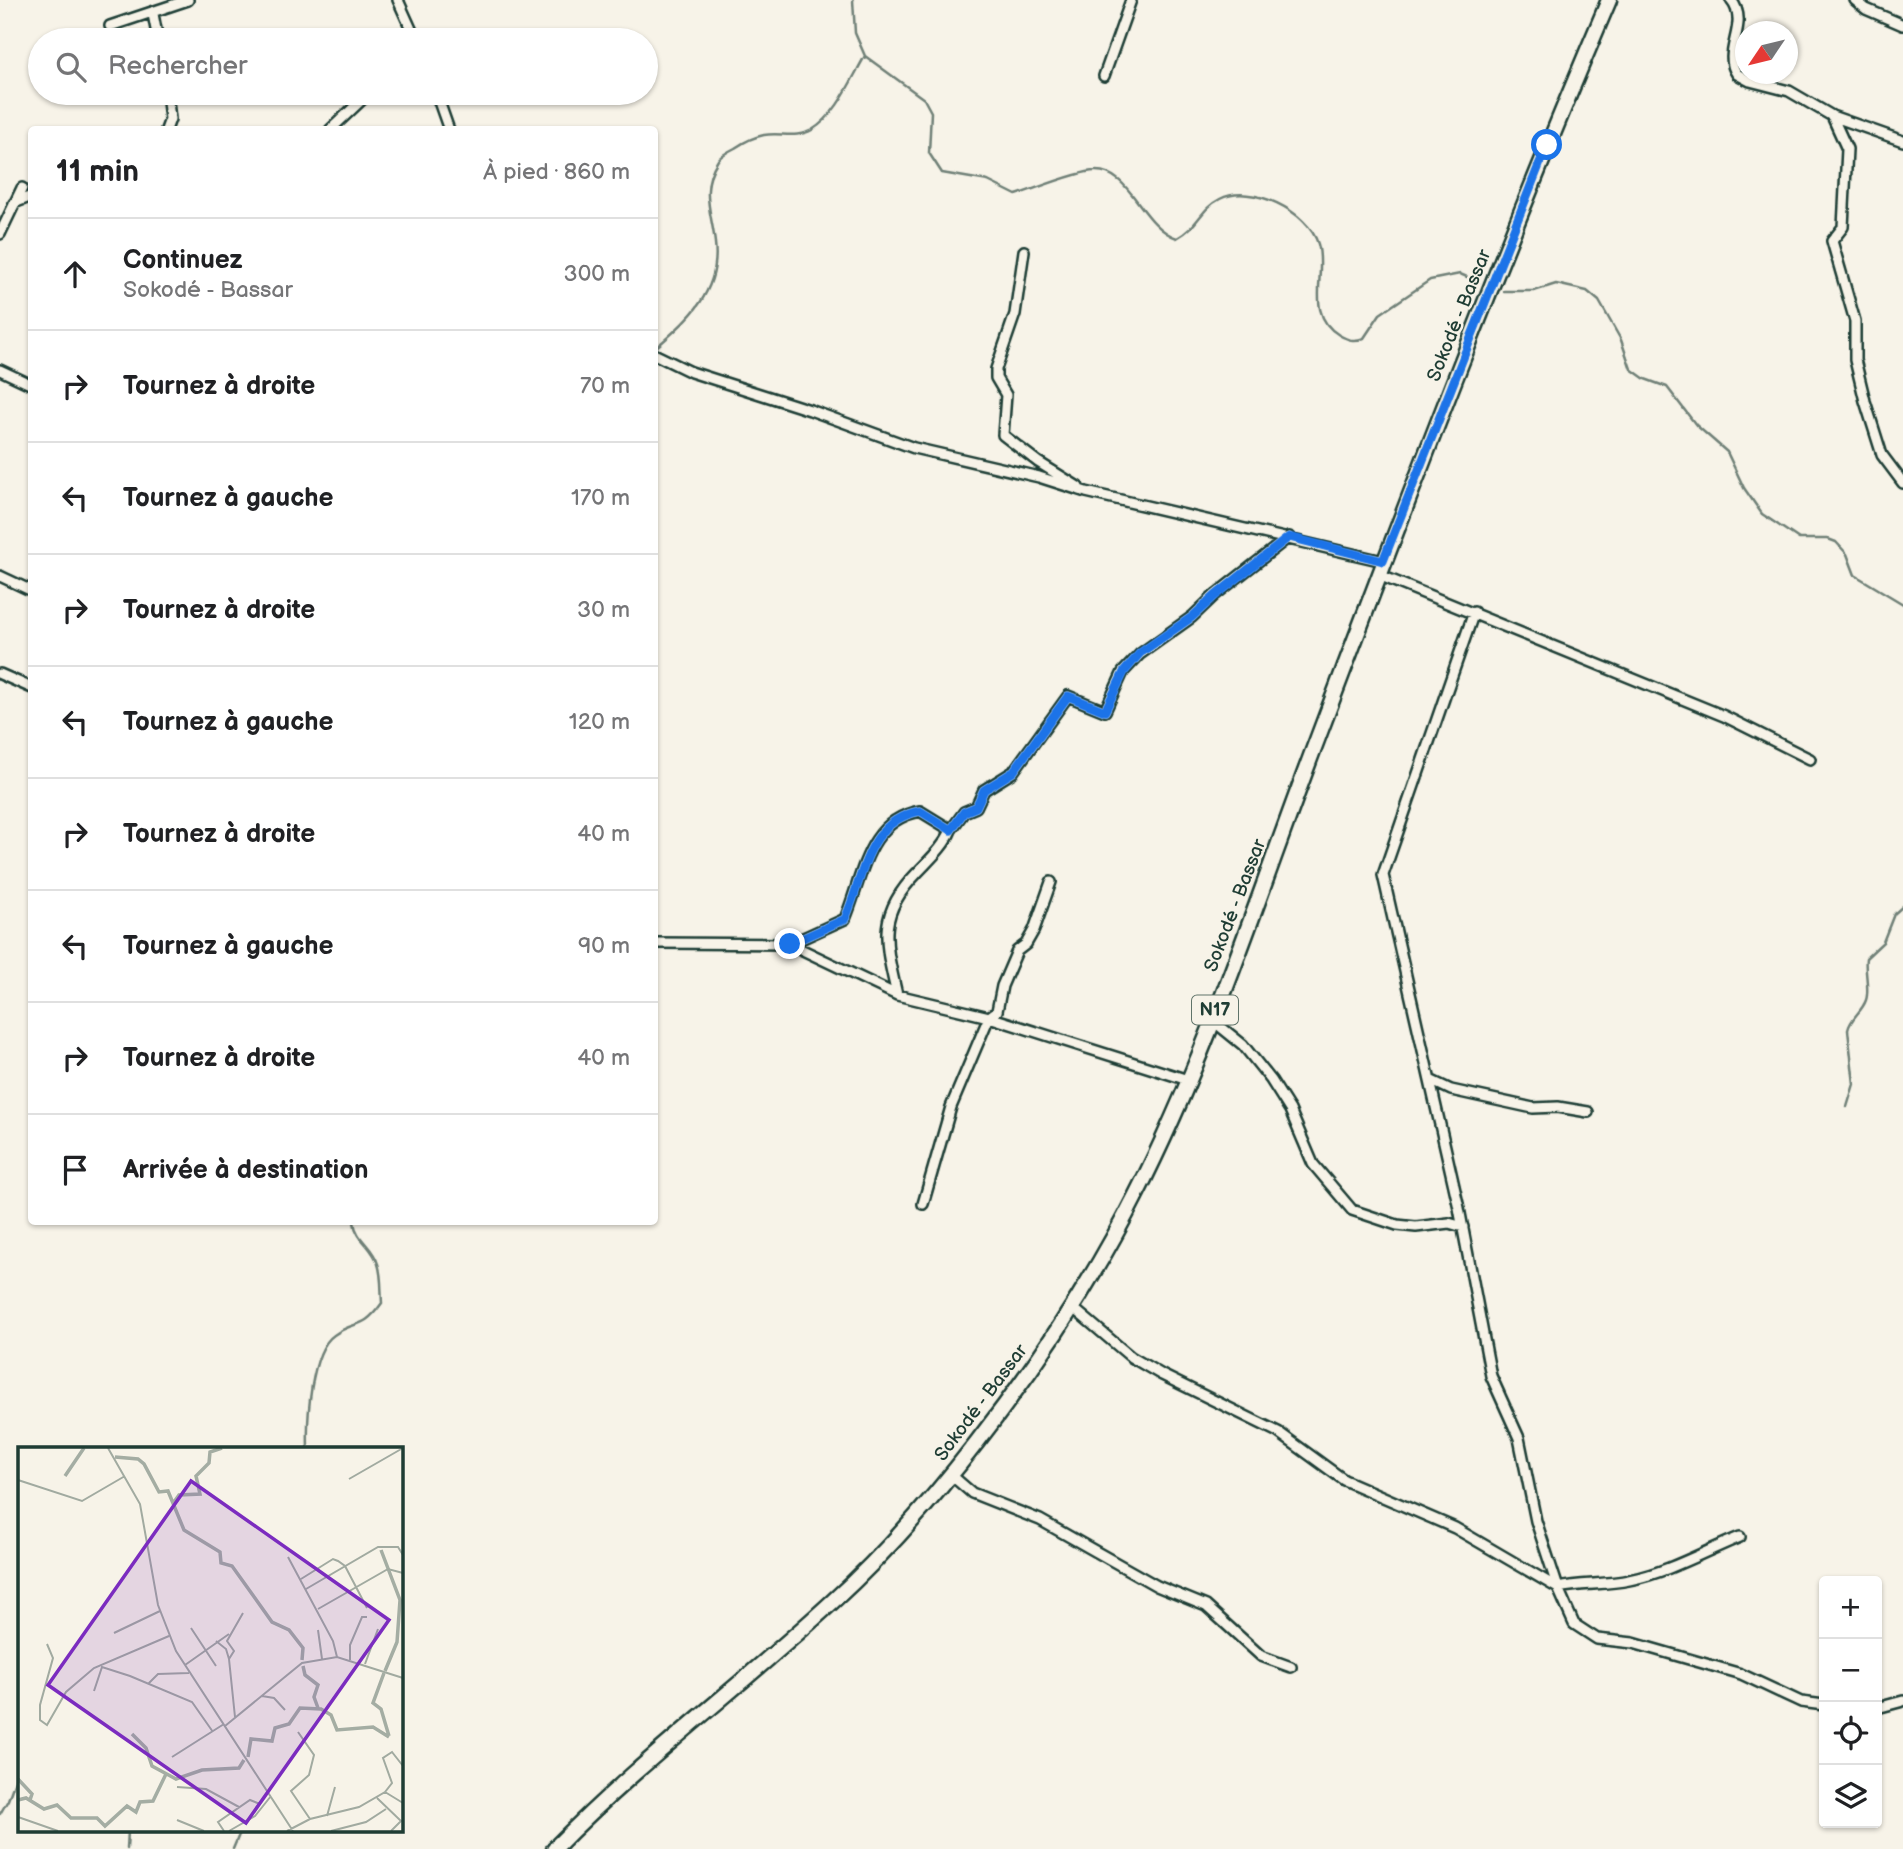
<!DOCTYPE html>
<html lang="fr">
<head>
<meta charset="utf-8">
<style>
	body { margin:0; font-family:"Balsamiq Sans",sans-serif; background:#f2f2f2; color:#202124 }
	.controls { position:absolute; right:21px; bottom:21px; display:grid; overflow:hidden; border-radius:7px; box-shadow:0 2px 5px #0004 }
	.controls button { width:63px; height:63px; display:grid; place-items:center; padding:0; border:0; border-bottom:2px solid #e0e0e0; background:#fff; color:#202124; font:35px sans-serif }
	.compass { position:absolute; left:1735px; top:21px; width:63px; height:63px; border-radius:50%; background:#fff; box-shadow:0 2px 5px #0004; rotate:235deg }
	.stop { position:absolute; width:21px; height:21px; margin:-16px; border:5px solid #1a73e8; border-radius:50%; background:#fff }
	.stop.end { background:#1a73e8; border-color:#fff; box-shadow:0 2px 7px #0008 }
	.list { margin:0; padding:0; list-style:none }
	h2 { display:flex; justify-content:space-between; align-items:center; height:91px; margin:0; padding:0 28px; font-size:30px }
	h2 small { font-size:23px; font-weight:400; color:#757577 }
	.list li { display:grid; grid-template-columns:46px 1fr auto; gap:21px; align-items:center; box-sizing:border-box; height:112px; padding:0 28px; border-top:2px solid #e0e0e0 }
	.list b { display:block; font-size:26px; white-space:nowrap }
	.list p { margin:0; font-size:23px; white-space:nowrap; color:#757577 }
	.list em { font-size:23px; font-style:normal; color:#757577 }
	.icon { flex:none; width:38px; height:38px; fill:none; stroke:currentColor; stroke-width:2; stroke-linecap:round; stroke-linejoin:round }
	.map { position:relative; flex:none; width:1903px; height:1849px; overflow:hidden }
	.search { position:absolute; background:#fff; box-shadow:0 2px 5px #0004; left:28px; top:28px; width:630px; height:77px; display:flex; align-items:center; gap:18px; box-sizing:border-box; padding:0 24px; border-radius:38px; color:#757577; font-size:26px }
	.panel { position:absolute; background:#fff; box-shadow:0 2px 5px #0004; left:28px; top:126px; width:630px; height:1099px; border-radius:7px }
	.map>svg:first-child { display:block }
</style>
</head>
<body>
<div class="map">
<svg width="1903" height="1849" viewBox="0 0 1903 1849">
	<rect width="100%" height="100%" fill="#f7f3e8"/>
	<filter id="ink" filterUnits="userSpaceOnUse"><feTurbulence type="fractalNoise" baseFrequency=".0143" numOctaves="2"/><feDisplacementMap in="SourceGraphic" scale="14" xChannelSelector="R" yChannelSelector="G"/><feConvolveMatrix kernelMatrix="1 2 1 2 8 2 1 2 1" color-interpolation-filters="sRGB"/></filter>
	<g filter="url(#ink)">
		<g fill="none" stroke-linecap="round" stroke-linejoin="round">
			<!-- stream -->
			<path stroke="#6f8077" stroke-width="2.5" d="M853,0l2,33 10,23 59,43 7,13 -2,41 13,20 46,8 28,14c19,-6 62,-24 79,-24 36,-1 46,55 82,67 22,-12 23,-29 43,-39 31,-16 88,12 98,45 9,30 -14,70 21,91 9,5 15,7 25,3l16,-24 50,-34 30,-6 19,8
				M1504,291h30l22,-7 31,7 12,10 22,39 10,29 14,10 22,8 29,38 31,27 17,36 18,26 37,25h29l8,3 11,12 8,21 48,29
				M654,349c34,-28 67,-58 61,-106 -3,-30 -16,-54 3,-83 3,-5 11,-9 17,-12 9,-6 18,-11 29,-13 16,-3 32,4 48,-5 25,-15 39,-50 53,-74
				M1847,1107l7,-23 -6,-54c2,-12 14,-18 18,-30 4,-11 -2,-29 0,-42l17,-16 11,-28 9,-8
				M308,1448c-1,-27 2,-97 26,-113 23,-16 28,-4 48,-32 -1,-12 0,-28 -4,-39 -5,-18 -22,-24 -24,-42
				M0,1814l8,-14 11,-31
				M127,1849l1,-19
				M233,1849l8,-19"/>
			<!-- street casing -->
			<g stroke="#1f3d34" stroke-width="14">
				<path id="street" d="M398,0l18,40
					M1731,0c20,24 -10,51 6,74l13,7 39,10 43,25 71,25
					M1855,0l11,9 37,16
					M153,14l5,26
					M110,26l78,-26
					M1104,76l27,-76
					M436,93l13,37
					M1832,116l15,33 -4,78 -11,14 23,80v39l10,41 17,54 21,28
					M166,130l4,-11 -3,-26
					M330,130l39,-37
					M14,203l18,-7
					M0,234l22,-46
					M1024,251l-9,63 -19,55v9l10,17 -3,40 35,27 40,25
					M654,354l37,18 119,38 104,38 125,29 47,15 297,69
					M0,370l32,15
					M1379,575l345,141 86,43
					M0,576l32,15
					M1474,612l-91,263 76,333 32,168 28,62 17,83 22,67c23,-5 48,-3 71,-8 40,-8 74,-28 111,-43
					M0,674l32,14
					M654,943l136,1 55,-25c18,-42 21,-98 75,-108l31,19 13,-18 12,-5 8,-17 29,-18 55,-76 37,15 18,-39 17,-18 52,-37 23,-22 74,-58
					M790,944l107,51 92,22 199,63
					M897,995c-12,-53 -21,-80 20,-122 13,-14 27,-26 34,-43
					M1211,1019l32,26 28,35 19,30 23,54 39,46 45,15 19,2 33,-4 14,4
					M1430,1080l21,10 82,18 25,-1 30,5
					M923,1204l28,-97 38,-90 8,-6 5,-25 15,-35 9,-7 8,-14 17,-48
					M1072,1307l59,50 31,18 116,57 66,48 111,48 103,60 16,36 23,15 36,4 108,31 60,28 23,3
					M950,1474l22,19 68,27 117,66 49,20 55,50 30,11
					M1877,1708l26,-7"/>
			</g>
			<!-- primary casing -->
			<g stroke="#1f3d34" stroke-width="19">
				<path id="primary" d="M554,1849c86,-88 186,-162 277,-246 53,-48 102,-104 146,-161 60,-77 115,-160 159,-247 73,-143 124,-305 181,-455 94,-249 188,-496 292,-740"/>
			</g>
			<!-- street -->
			<use href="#street" stroke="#f7f3e8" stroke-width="9"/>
			<!-- primary -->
			<use href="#primary" stroke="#f7f3e8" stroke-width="14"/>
		</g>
	</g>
	<g fill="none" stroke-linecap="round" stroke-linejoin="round" filter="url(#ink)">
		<!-- route -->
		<path stroke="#1a73e8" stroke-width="9" d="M790,944l55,-25c19,-42 21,-98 75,-108l31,19 13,-18 12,-5 8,-17 29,-18 55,-76 37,15 19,-39 16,-19 52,-36 23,-21 74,-59 94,24 164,-416"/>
	</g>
	<g text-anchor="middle" stroke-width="5" stroke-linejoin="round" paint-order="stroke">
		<!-- shield labels -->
		<rect fill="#f7f3e8" stroke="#60746a" stroke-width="2" x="1192" y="995.5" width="46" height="29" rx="5"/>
		<g font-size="18" font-weight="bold" fill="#1f3d34">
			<text x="1215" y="1016">N17</text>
		</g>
		<!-- street labels -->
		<g font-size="19" fill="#1f3d34" stroke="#f7f3e8">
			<text transform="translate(1458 315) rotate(-68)" y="7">Sokodé - Bassar</text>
			<text transform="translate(1234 905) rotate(-69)" y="7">Sokodé - Bassar</text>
			<text transform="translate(980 1402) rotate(-53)" y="7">Sokodé - Bassar</text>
		</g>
	</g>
	<!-- overview -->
	<g transform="translate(18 1447)">
		<rect width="385" height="385" fill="#f7f3e8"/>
		<path fill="none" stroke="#a4ada3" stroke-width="3.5" d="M97,10l23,2 6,5 15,28 9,-1 16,39 36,22 1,11 11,3 40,56 17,8 14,18 -1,12M47,29l19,-28M156,55l5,-7 21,-1 -4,-18 13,-13 1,-11 12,-4M363,103l19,50 -3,42 -12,29M285,219l2,9 13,10 -4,12 4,11M366,226l-11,30 8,6 8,27M114,287l14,14 6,18 24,13 26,-9 37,-2 5,-8M230,310l3,-18 21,2 3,-13 14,-4 11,-16 21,1 10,6 6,15 36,-3 16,10M0,332l14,15 -2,6M0,353l8,-2 18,11 13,-4 14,13h26l8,8 22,-20 9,6 4,-10 13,-1 13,-27"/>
		<path fill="none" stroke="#a1aaa0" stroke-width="2" d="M90,1l32,56 18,101 18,46 117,180M331,32l54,-31M0,33l64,21 43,-25M270,110l45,84 4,16M283,132l32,-20 5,2 7,5 22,42M288,142l72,-42h20l5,8M300,162l70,-40 15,4M173,181l25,38M300,183l4,29M96,186l46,-22M198,194l10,8 3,10M29,197l6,14 -13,47v15l7,5 19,-33 28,-24 75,-32M332,213v-15l12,-28h5M347,217l13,-35M167,218l44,-31M130,237l10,-10 31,-1M76,244l8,-24 28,9 62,26 21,30M244,249l12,2 11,12M217,270l-6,-58 5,-8 -7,-10 16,-28M207,279l77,-63 35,-6 66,21M280,285l16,23 -5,20 -18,16 19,28M154,310l52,-33M159,340l29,2 33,18M367,345l18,11M359,351l24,23 -10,10M309,369l8,-29M0,370l40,14M159,373l27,11M206,384l-6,-9 32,-22 10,4M211,384l26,-15 16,-20M269,384l23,-12 49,-12 26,-15 7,-9 -9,-25 9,-6 11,14M313,384l35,-9 20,-13"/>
		<path fill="#7b2cbf" fill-opacity="0.15" stroke="#7b2cbf" stroke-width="3.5" d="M173,34l198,139 -143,203 -198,-138z"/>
		<rect width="385" height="385" fill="none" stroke="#1f3d34" stroke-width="3.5"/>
	</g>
</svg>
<div class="controls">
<button>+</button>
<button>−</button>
<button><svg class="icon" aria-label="locate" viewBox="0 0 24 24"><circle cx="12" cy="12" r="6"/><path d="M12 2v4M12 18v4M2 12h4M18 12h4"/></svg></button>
<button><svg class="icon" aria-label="layers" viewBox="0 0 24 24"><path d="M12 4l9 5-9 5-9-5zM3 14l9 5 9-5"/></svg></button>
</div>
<svg class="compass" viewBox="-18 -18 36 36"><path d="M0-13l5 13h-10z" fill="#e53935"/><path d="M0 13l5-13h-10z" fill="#757577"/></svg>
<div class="stop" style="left:1547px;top:145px"></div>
<div class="stop end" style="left:790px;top:944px"></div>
<div class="search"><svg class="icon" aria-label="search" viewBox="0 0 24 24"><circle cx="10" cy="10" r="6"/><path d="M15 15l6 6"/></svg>Rechercher</div>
<section class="panel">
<h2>11 min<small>À pied · 860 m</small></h2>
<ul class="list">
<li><svg class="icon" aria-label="ahead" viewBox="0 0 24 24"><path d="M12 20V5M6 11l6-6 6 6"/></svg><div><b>Continuez</b><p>Sokodé - Bassar</p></div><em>300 m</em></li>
<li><svg class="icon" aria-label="right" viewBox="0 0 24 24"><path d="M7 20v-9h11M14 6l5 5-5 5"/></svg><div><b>Tournez à droite</b></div><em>70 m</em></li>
<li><svg class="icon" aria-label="left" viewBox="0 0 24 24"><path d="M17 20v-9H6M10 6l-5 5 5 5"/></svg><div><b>Tournez à gauche</b></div><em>170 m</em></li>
<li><svg class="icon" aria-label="right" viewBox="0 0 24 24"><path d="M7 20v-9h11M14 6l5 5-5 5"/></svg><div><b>Tournez à droite</b></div><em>30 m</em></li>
<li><svg class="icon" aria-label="left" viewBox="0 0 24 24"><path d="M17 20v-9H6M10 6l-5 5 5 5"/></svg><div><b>Tournez à gauche</b></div><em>120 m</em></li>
<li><svg class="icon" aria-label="right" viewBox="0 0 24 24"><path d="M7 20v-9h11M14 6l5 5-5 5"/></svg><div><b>Tournez à droite</b></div><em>40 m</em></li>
<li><svg class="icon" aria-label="left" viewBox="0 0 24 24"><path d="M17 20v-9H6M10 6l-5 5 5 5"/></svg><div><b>Tournez à gauche</b></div><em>90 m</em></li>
<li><svg class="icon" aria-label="right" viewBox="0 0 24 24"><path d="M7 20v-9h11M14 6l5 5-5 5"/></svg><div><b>Tournez à droite</b></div><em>40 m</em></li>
<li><svg class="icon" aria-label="arrive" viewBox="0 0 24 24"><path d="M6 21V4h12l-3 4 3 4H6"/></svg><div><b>Arrivée à destination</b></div></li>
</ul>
</section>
</div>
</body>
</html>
